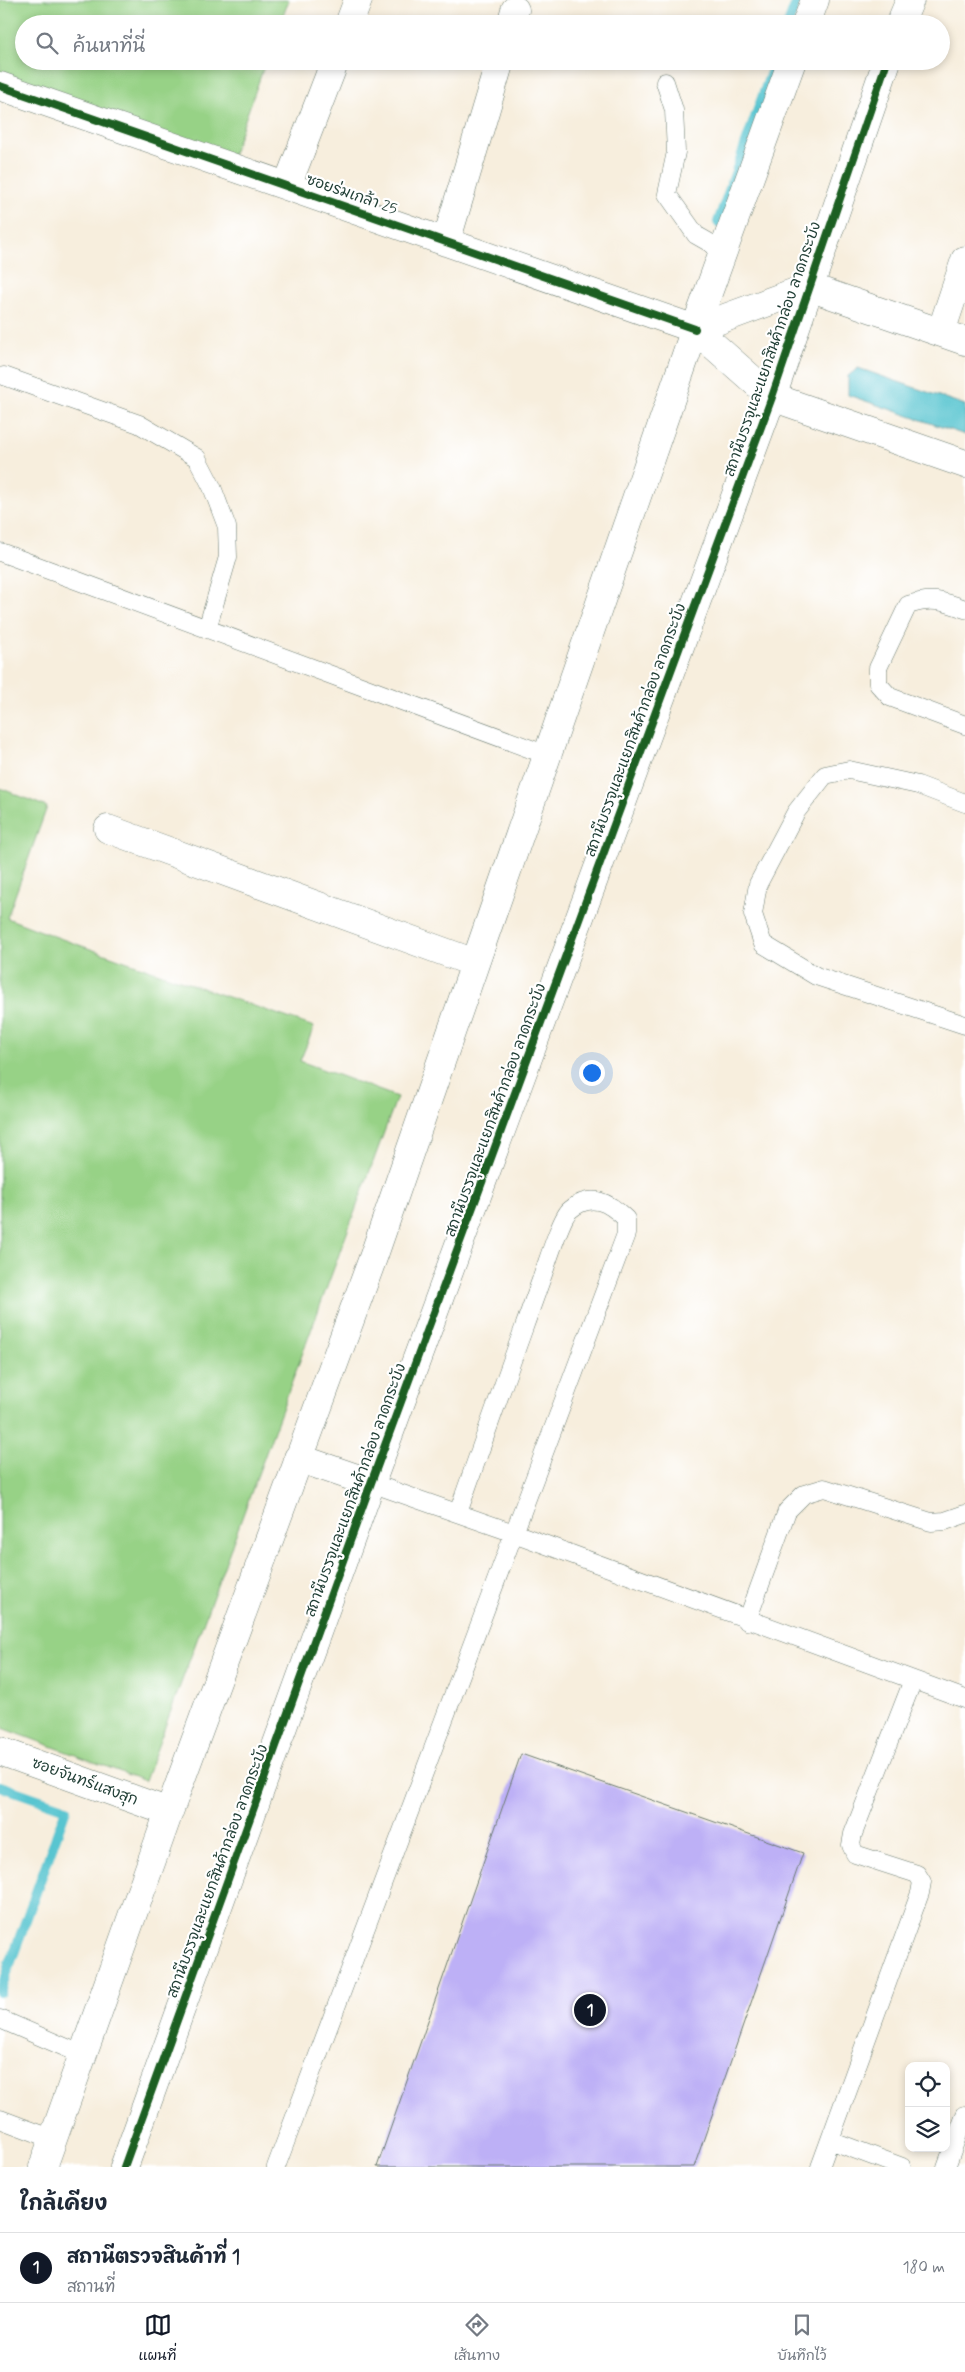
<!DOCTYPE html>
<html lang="th">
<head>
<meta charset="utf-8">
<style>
	body { margin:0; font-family:Mynerve,"Playpen Sans Thai",sans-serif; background:#f2f2f3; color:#1f2937 }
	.controls { position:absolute; right:15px; bottom:15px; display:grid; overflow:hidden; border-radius:10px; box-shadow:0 2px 8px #0003 }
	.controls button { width:45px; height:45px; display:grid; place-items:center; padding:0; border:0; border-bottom:1px solid #e0e1e3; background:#fff; color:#1f2937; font:25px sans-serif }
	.you { position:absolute; left:591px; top:1072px; width:18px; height:18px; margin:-12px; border:4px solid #fff; border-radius:50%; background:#1a73e8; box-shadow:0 0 0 8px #1a73e833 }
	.badge { display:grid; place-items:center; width:32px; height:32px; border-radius:50%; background:#111827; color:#fff; font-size:16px; font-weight:700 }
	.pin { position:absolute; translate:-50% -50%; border:2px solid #fff; box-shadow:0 1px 5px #0006 }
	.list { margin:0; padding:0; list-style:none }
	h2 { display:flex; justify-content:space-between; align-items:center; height:65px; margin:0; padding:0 20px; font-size:21px }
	h2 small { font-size:16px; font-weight:400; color:#747a83 }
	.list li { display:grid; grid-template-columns:32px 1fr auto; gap:15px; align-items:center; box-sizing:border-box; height:70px; padding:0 20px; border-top:1px solid #e0e1e3 }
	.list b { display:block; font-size:19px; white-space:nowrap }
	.list p { margin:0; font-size:16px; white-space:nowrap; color:#747a83 }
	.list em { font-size:16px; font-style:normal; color:#747a83 }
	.icon { flex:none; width:28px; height:28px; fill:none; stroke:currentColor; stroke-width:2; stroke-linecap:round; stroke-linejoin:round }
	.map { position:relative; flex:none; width:965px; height:2167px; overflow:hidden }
	.search { position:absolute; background:#fff; box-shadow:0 2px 8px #0003; left:15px; right:15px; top:15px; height:55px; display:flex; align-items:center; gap:12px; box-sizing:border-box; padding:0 18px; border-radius:28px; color:#747a83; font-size:19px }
	.sheet { height:135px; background:#fff }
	nav { display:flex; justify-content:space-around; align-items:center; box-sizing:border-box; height:70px; border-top:1px solid #e0e1e3; background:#fff; font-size:14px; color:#747a83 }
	nav a { display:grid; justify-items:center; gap:2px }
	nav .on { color:#111827 }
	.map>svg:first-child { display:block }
</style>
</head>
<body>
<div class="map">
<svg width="965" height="2167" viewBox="0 0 965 2167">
	<rect width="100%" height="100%" fill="#fff"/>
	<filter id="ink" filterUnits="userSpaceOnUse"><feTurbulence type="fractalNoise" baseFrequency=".02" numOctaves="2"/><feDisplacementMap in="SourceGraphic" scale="10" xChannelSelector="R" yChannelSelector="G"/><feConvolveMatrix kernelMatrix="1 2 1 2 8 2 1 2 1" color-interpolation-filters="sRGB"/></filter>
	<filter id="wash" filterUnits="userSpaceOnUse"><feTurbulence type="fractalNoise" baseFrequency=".0096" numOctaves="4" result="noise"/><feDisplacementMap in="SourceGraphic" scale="20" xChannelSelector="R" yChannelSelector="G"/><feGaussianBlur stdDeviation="1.12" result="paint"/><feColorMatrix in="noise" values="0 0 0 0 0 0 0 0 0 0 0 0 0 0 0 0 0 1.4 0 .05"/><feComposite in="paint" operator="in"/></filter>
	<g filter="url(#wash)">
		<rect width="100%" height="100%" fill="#f7eedd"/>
		<!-- green -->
		<path fill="#97d286" stroke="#5b885d" d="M0,0h289l-9,24h-256v37h242l-36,101 -230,-82z
			M0,788l47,19 -40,111 55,21 252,88 -14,34 97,36 -252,684 -145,-54z"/>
		<!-- water -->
		<path fill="#58c5d0" stroke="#3c8182" d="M858,368l107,37v30l-117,-40v-19z"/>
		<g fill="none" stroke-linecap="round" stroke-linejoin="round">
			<!-- stream -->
			<path stroke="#58c5d0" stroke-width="10" d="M788,24l9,-24
				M718,222l57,-161
				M0,1786l66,23 -66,183"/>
		</g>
		<g id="blocks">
			<!-- building -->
			<path fill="#bdb0f6" d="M521,1754l282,99 -109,314h-317z"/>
		</g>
	</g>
	<g filter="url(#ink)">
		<use href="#blocks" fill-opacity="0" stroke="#6b7b6f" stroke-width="1"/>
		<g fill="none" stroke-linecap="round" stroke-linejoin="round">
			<!-- lane casing -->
			<g stroke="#6b7b6f" stroke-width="19">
				<path id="lane" d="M665,82l9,28 2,42 -9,42 29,41 28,16
					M4,376l135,48 58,34 15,29 15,40 1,30 -21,72
					M0,552l547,203
					M965,609c-22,-8 -34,-12 -57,-4l-30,63v16l12,13 75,28
					M965,803l-47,-18 -69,-15 -24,5 -29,37 -38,72 -5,30 10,30 53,32 149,49
					M458,1513c27,-78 55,-155 83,-233 5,-13 20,-63 29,-70 21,-18 39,-8 56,9v15l-112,299 451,166
					M747,1621l40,-110 17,-17 20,-6 107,34 14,-1 20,-7
					M0,2019l83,36
					M0,2119l53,20
					M830,2140l72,27
					M276,2167l238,-634 -143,-50
					M820,2167l100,-274 2,-11 -5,-8 -62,-20 -4,-9 2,-11 60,-154
					M946,2167l19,-52"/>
			</g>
			<!-- street casing -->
			<g stroke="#6b7b6f" stroke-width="29">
				<path id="street" d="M349,24l9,-24
					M511,24l4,-14
					M806,24l9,-24
					M900,24l10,-24
					M0,86l695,243
					M287,186l48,-125
					M446,242l54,-181
					M941,332l24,-72
					M965,341l-156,-54 -114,42 77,68 193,67
					M108,829l367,134
					M298,1458l73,25
					M0,1751l169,61
					M43,2167l126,-355 205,-557 321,-926 97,-268
					M124,2167l247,-684 401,-1086 115,-336"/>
			</g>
			<!-- lane -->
			<use href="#lane" stroke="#fff" stroke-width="18"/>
			<!-- street -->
			<use href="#street" stroke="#fff" stroke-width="28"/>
			<!-- cycleway casing -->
			<g stroke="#fff" stroke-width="11">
				<path id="cycleway" d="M0,86l695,243
					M124,2167l247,-684 401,-1086 115,-336"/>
			</g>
			<!-- cycleway -->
			<use href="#cycleway" stroke="#1b5e20" stroke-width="8"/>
		</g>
	</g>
	<g text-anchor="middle" stroke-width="4.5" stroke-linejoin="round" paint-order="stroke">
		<!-- street labels -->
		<g font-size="15" fill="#1f3d34" stroke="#fff">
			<text transform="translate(352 194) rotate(19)" y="5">ซอยร่มเกล้า 25</text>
			<text transform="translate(772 349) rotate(-71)" y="5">สถานีบรรจุและแยกสินค้ากล่อง ลาดกระบัง</text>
			<text transform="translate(635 730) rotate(-70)" y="5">สถานีบรรจุและแยกสินค้ากล่อง ลาดกระบัง</text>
			<text transform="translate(495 1110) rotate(-70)" y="5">สถานีบรรจุและแยกสินค้ากล่อง ลาดกระบัง</text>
			<text transform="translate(355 1490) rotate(-70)" y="5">สถานีบรรจุและแยกสินค้ากล่อง ลาดกระบัง</text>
			<text transform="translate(85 1781) rotate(20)" y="5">ซอยจันทร์แสงสุก</text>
			<text transform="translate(217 1871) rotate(-70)" y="5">สถานีบรรจุและแยกสินค้ากล่อง ลาดกระบัง</text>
		</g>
	</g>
</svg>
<div class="controls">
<button><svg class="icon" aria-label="locate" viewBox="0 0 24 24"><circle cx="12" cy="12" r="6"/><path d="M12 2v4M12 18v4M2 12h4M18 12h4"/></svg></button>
<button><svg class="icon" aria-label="layers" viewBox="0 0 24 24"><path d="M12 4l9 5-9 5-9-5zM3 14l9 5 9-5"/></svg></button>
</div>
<div class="you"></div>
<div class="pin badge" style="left:590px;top:2010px">1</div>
<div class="search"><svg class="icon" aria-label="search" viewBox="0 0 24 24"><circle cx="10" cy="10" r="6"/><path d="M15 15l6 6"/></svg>ค้นหาที่นี่</div>
</div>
<section class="sheet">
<h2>ใกล้เคียง<small></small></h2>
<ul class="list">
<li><span class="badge">1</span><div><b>สถานีตรวจสินค้าที่ 1</b><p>สถานที่</p></div><em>180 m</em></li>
</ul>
</section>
<nav>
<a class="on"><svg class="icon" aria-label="map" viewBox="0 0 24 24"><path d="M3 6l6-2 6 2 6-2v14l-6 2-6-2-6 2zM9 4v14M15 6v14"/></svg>แผนที่</a>
<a><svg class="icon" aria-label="directions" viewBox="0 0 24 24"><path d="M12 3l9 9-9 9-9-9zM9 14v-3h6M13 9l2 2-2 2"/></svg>เส้นทาง</a>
<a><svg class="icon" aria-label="saved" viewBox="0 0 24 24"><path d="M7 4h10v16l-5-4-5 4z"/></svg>บันทึกไว้</a>
</nav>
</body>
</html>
